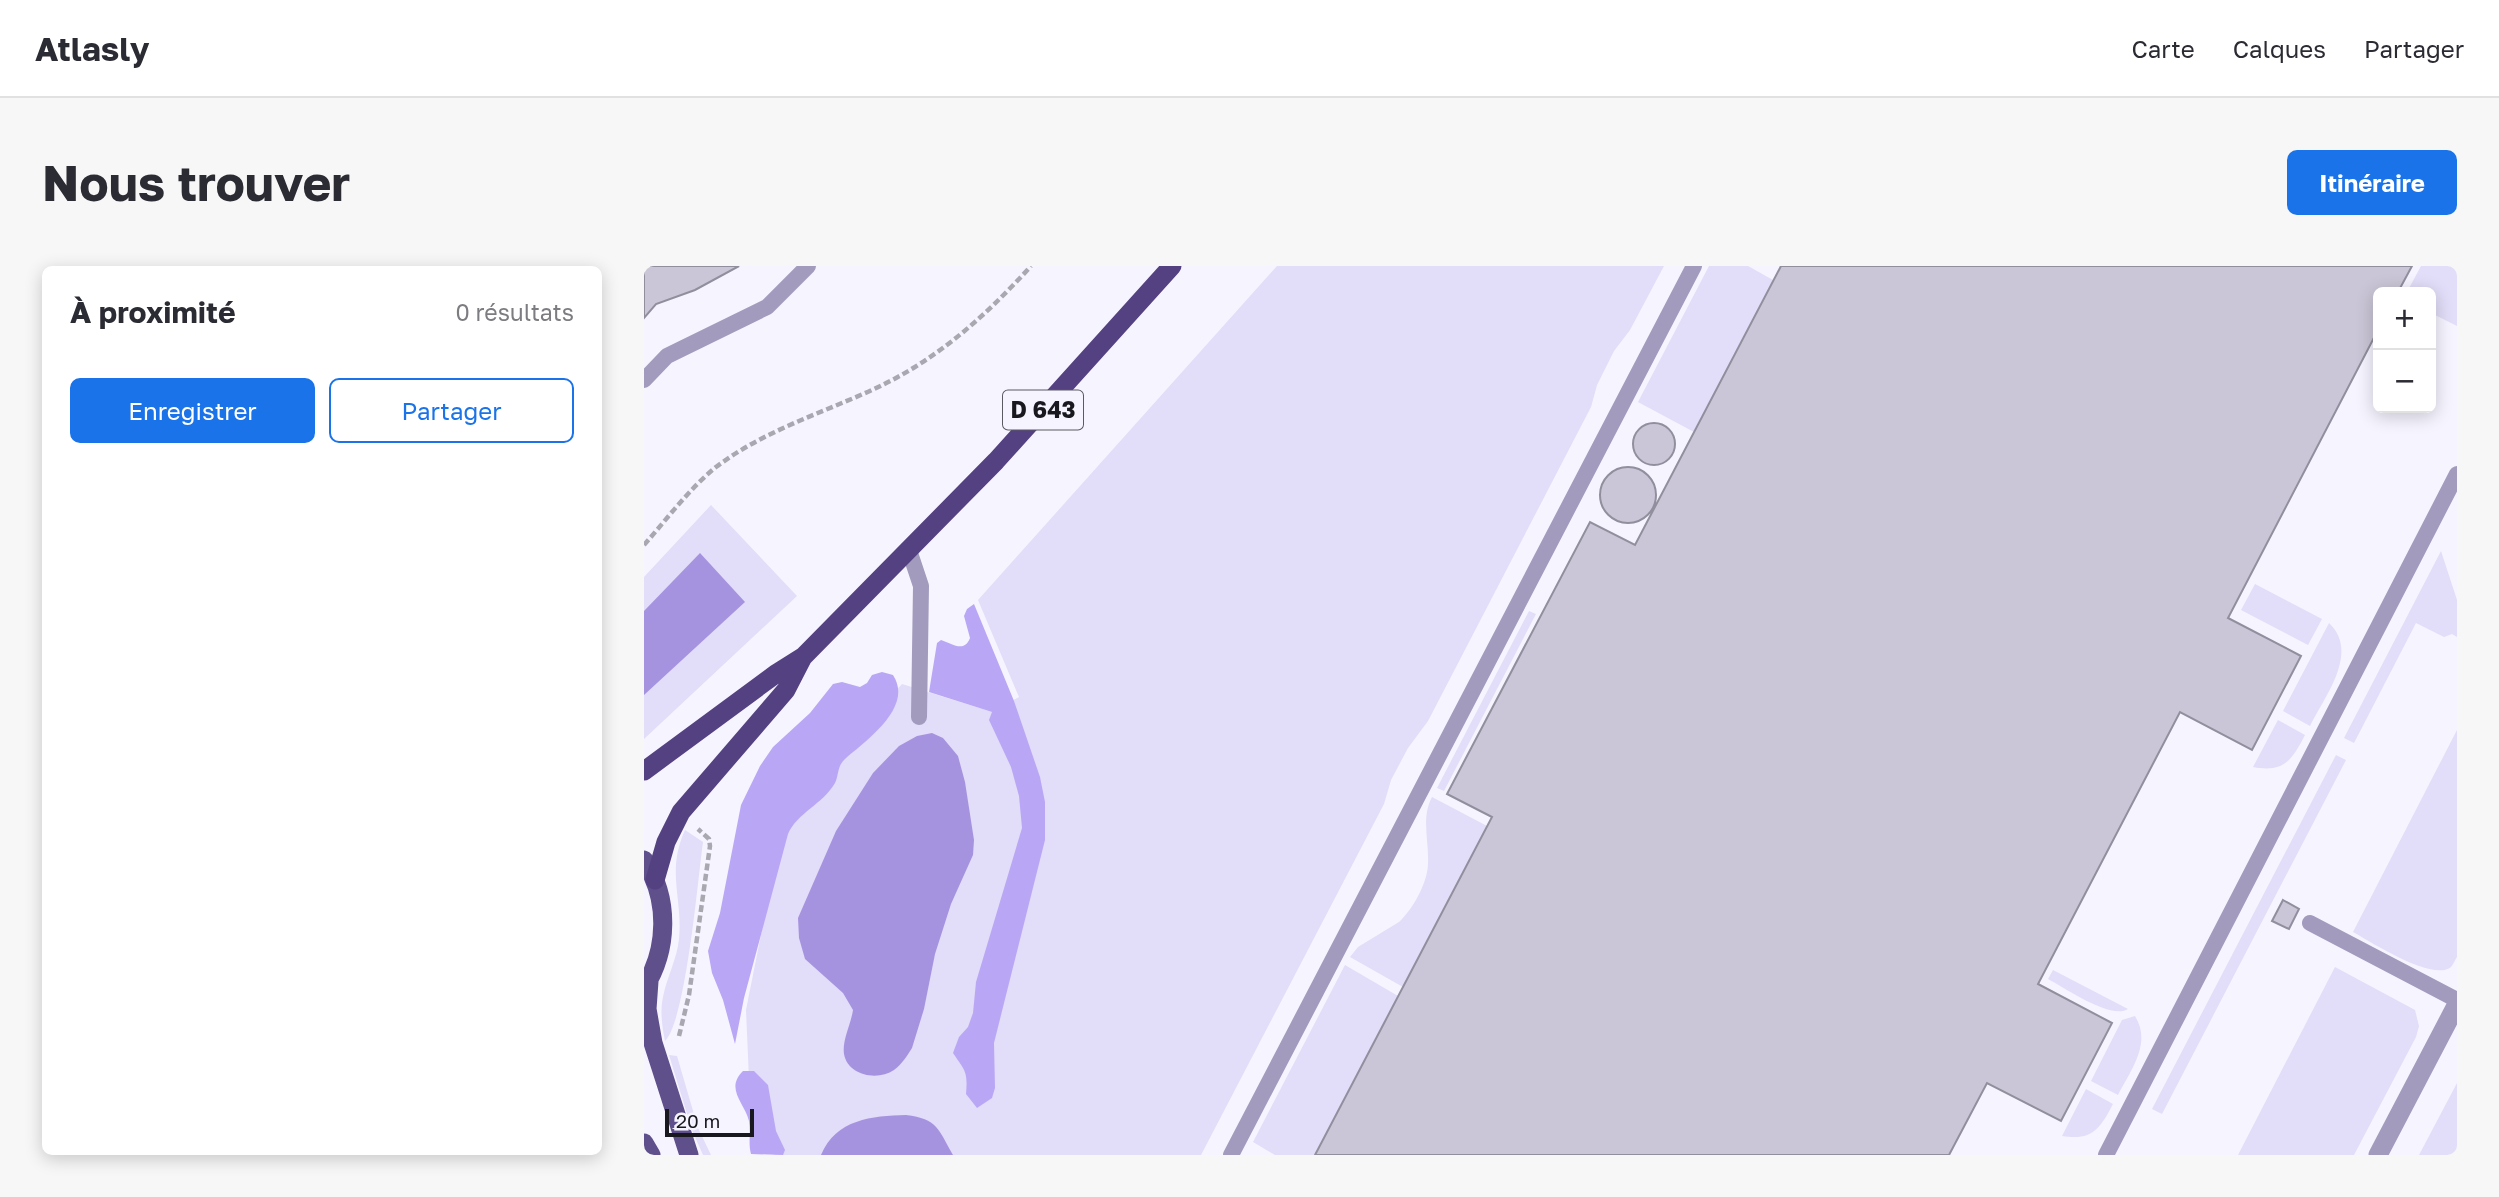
<!DOCTYPE html>
<html lang="fr">
<head>
<meta charset="utf-8">
<style>
	body { margin:0; font-family:"Golos Text",sans-serif; background:#f7f7f7; color:#2b2b33 }
	.controls { position:absolute; right:21px; top:21px; display:grid; overflow:hidden; border-radius:10px; box-shadow:0 4px 18px #0003 }
	.controls button { width:63px; height:63px; display:grid; place-items:center; padding:0; border:0; border-bottom:2px solid #e1e1e2; background:#fff; color:#2b2b33; font:35px sans-serif }
	.scale { position:absolute; left:21px; bottom:18px; width:89px; box-sizing:border-box; padding-left:7px; border:4px solid #19181e; border-top:0; font-size:19px; line-height:24px; white-space:nowrap; color:#19181e; -webkit-text-stroke:5px #f6f4ff; paint-order:stroke }
	.list { margin:0; padding:0; list-style:none }
	h2 { display:flex; justify-content:space-between; align-items:center; height:91px; margin:0; padding:0 28px; font-size:30px }
	h2 small { font-size:23px; font-weight:400; color:#7c7c81 }
	.actions { display:flex; gap:14px; padding:21px 28px }
	.actions a { flex:1; padding:16px 0; border:2px solid #1a73e8; border-radius:10px; text-align:center; font-size:24px; color:#1a73e8 }
	.actions .main { background:#1a73e8; color:#fff }
	.map { position:relative; flex:none; width:1813px; height:889px; overflow:hidden; border-radius:10px }
	header { display:flex; align-items:center; gap:42px; box-sizing:border-box; height:98px; padding:0 35px; background:#fff; border-bottom:2px solid #e1e1e2 }
	header strong { font-size:33px }
	nav { display:flex; gap:38px; margin-inline-start:auto; font-size:24px }
	.intro { display:flex; align-items:center; justify-content:space-between; box-sizing:border-box; height:168px; padding:0 42px }
	h1 { margin:0; font-size:49px }
	.button { padding:18px 32px; border-radius:10px; background:#1a73e8; color:#fff; font-size:24px; font-weight:700 }
	main { display:flex; gap:42px; padding:0 42px }
	aside { flex:1; background:#fff; border-radius:10px; box-shadow:0 4px 18px #0003 }
	.map>svg:first-child { display:block }
</style>
</head>
<body>
<header>
<strong>Atlasly</strong>
<nav><a>Carte</a><a>Calques</a><a>Partager</a></nav>
</header>
<div class="intro"><h1>Nous trouver</h1><a class="button">Itinéraire</a></div>
<main>
<aside>
<h2>À proximité<small>0 résultats</small></h2>
<ul class="list">
</ul>
<div class="actions"><a class="main">Enregistrer</a><a>Partager</a></div>
</aside>
<div class="map">
<svg width="1813" height="889" viewBox="0 0 1813 889">
	<rect width="100%" height="100%" fill="#f6f4ff"/>
	<!-- green -->
	<path fill="#e2ddf8" d="M633,0h387l-34,64 -16,21 -17,34 -6,22 -163,314 -20,27 -17,32 -7,24 -183,351h-427l-24,-53 -4,-92 39,-196 117,-130 90,28 27,-15 -41,-97z
		M1065,0h39l25,14 -79,152 -56,-30z
		M1777,0h36v60l-26,-13v-21h-24z
		M67,239l86,91 -153,143v-162z
		M1797,285l16,49v37l-5,-3 -8,3 -28,-14 -62,120 -10,-5z
		M1611,318l67,35 -14,26 -67,-35z
		M885,345l7,3 -92,177 -7,-3z
		M1685,357c31,29 -4,73 -19,103l-27,-15z
		M1634,454l27,15c-13,25 -21,38 -52,32z
		M1813,464v227c-1,1 -4,8 -6,10 -18,15 -80,-25 -98,-35z
		M1692,489l10,5 -184,354 -10,-5z
		M788,531l55,29 -84,161 -53,-30 8,-10 41,-25c14,-13 29,-40 29,-59 1,-23 -7,-45 4,-66z
		M41,564l18,12c-5,36 -17,178 -38,199 -3,-15 -5,-30 -2,-44 4,-20 14,-38 16,-58 4,-41 -13,-67 6,-109z
		M701,699l53,31 -83,159h-40l-22,-13z
		M1691,701l80,43 4,16 -3,11 -62,118h-116z
		M1409,704l75,39c-17,11 -63,-21 -80,-30z
		M1491,750c17,27 -4,54 -17,79l-27,-14 31,-61z
		M25,789l8,1 21,72 13,27h-8l-11,-25z
		M1813,817v72h-38z
		M1442,823l27,15c-13,25 -21,37 -51,32z"/>
	<!-- forest -->
	<path fill="#b9a7f5" d="M330,338l40,97 26,76 5,25v38l-51,203 1,45 -3,10 -15,10 -11,-14c2,-23 -1,-23 -13,-41l6,-16 9,-10 5,-14 3,-31 46,-154 -3,-32 -8,-29 -22,-47 3,-8 -63,-20 8,-49 4,-3c12,4 23,13 29,-2l-6,-22 3,-7z
		M238,406l11,3c21,32 -26,65 -48,84 -8,7 -6,16 -10,24 -12,21 -38,30 -47,51l-44,164 -9,46 -12,-44 -11,-27 -4,-22 12,-38 21,-108 19,-39 13,-19 37,-34 23,-29 9,-2 18,5 7,-4 5,-8z
		M99,805h11l14,14 8,46 9,19 -2,5 -32,-1c-3,-11 0,-22 -2,-33 -5,-19 -24,-32 -6,-50z"/>
	<!-- water -->
	<path fill="#a693e0" d="M56,287l45,49 -101,93v-84z
		M288,467l11,5 15,18 7,26 9,58 -1,15 -22,49 -16,50 -11,55 -12,39c-5,8 -10,16 -18,22 -16,11 -46,6 -50,-16 -2,-14 7,-30 9,-44l-10,-17 -38,-34 -6,-21 -1,-20 38,-87 37,-58 26,-27 18,-10z
		M262,849c32,4 32,14 47,40h-132c15,-36 51,-39 85,-40z"/>
	<!-- building -->
	<path fill="#cac6d7" stroke="#918e9e" stroke-width="2" d="M0,0h95l-44,24 -39,14 -12,14z
		M1137,0h631l-14,26h-20v38l-150,288 73,38 -49,94 -72,-38 -142,272 74,39 -51,98 -74,-38 -38,72h-634l177,-338 -45,-23 143,-272 45,23z
		M989 178a21 21 0 1 1 42 0a21 21 0 1 1-42 0Z
		M956 229a28 28 0 1 1 56 0a28 28 0 1 1-56 0Z
		M1639,634l16,9 -10,20 -17,-8z"/>
	<g fill="none" stroke-linecap="round" stroke-linejoin="round">
		<!-- path -->
		<path stroke="#a9a7b0" stroke-width="4.5" stroke-dasharray="7 3.5" stroke-linecap="butt" d="M0,279c23,-26 45,-56 72,-78 45,-34 97,-51 147,-73 68,-29 119,-74 168,-128
			M35,770l10,-41 21,-149 -1,-7 -11,-10"/>
		<!-- service -->
		<path stroke="#a29bbd" stroke-width="16" d="M0,114l23,-24 100,-49 41,-41
			M265,284l12,36 -2,131
			M1666,657l147,77
			M587,889l463,-889
			M1462,889l351,-681"/>
		<!-- minor -->
		<path stroke="#a29bbd" stroke-width="19" d="M1734,889l79,-151"/>
		<!-- primary -->
		<path stroke="#5f4f8b" stroke-width="19" d="M0,594c26,39 24,90 0,128
			M5,715l-2,28 6,34 36,112
			M0,877l7,12"/>
		<!-- trunk -->
		<path stroke="#544181" stroke-width="19" d="M0,505l133,-98 27,-17 192,-195 176,-195
			M11,614l11,-38 15,-30 105,-122 17,-33"/>
	</g>
	<g text-anchor="middle" stroke-width="7" stroke-linejoin="round" paint-order="stroke">
		<!-- shield labels -->
		<rect fill="#f6f4ff" stroke="#5b5a62" stroke-width="2" x="359" y="124.5" width="80" height="39" rx="5"/>
		<g font-size="23" font-weight="bold" fill="#19181e">
			<text x="399" y="152">D 643</text>
		</g>
	</g>
</svg>
<div class="controls">
<button>+</button>
<button>−</button>
</div>
<div class="scale">20 m</div>
</div>
</main>
</body>
</html>
